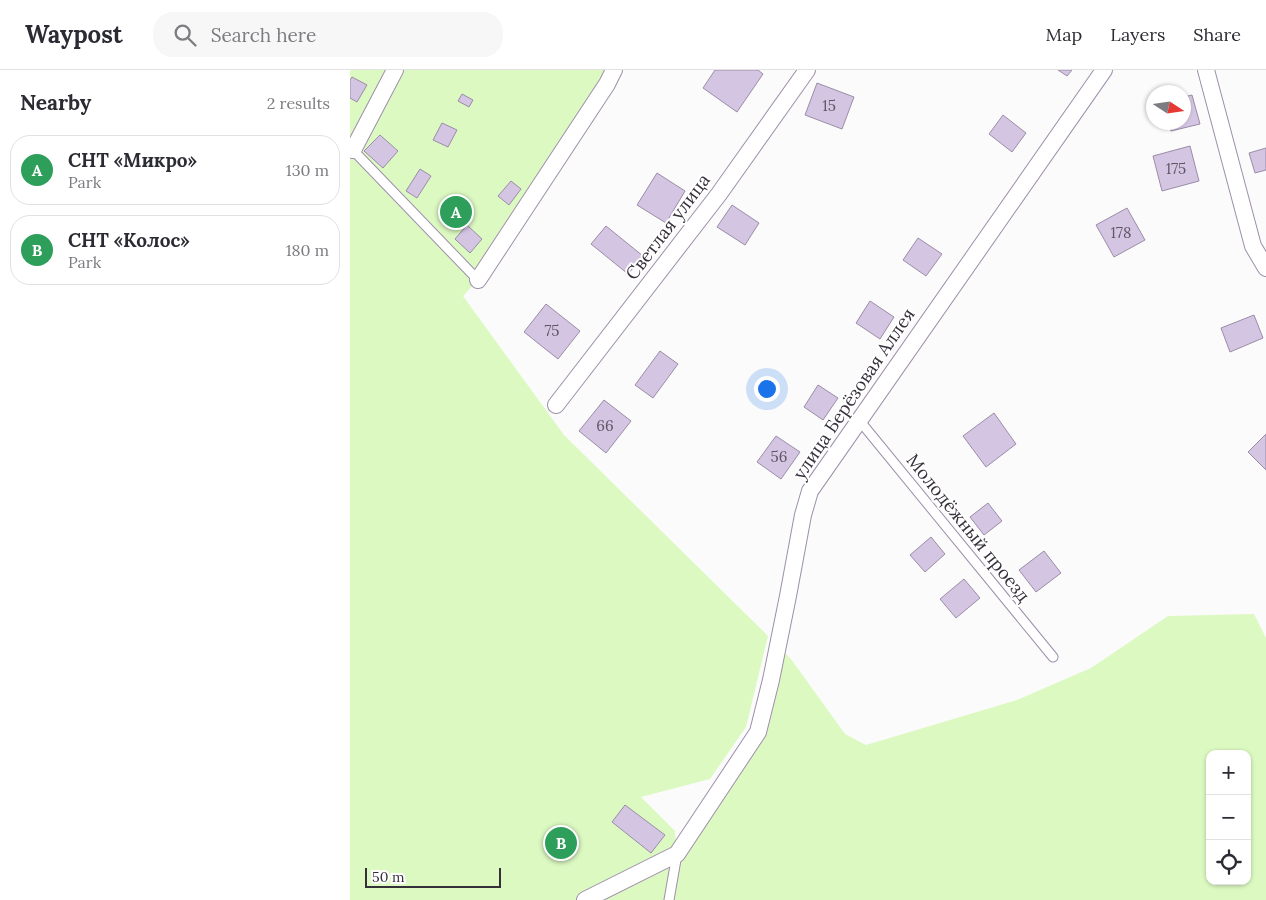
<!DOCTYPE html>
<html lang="en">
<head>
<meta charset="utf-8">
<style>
	body { margin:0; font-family:Lora,serif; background:#f7f7f7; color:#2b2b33 }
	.controls { position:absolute; right:15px; bottom:15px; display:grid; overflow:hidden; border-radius:10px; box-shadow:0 1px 4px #0004 }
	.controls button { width:45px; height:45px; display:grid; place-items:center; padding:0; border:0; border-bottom:1px solid #e1e1e2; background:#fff; color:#2b2b33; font:25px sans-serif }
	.compass { position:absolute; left:796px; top:15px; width:45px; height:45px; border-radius:50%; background:#fff; box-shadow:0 1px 4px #0004; rotate:102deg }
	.scale { position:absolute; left:15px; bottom:12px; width:136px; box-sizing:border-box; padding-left:5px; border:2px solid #36303b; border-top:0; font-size:14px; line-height:18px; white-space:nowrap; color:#36303b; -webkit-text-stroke:4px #fff; paint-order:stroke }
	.you { position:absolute; left:416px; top:318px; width:18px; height:18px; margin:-12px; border:4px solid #fff; border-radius:50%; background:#1a73e8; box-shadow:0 0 0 8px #1a73e833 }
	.badge { display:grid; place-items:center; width:32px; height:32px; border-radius:50%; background:#908128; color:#fff; font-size:16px; font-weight:700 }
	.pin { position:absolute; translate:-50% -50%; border:2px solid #fff; box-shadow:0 1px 5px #0006 }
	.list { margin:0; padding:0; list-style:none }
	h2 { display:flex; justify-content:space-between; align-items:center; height:65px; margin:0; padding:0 20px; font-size:21px }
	h2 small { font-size:16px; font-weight:400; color:#7c7c81 }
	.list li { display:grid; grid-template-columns:32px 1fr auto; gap:15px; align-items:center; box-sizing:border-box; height:70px; margin:0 10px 10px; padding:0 10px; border:1px solid #e1e1e2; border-radius:20px }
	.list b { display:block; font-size:19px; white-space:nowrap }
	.list p { margin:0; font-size:16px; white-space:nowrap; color:#7c7c81 }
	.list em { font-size:16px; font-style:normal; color:#7c7c81 }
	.icon { flex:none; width:28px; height:28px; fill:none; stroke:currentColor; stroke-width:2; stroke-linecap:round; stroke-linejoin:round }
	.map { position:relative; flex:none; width:916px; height:830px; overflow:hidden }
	header { display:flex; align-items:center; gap:30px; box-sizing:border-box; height:70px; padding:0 25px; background:#fff; border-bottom:1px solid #e1e1e2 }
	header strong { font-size:24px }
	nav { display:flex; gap:28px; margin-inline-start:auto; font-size:18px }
	.search { width:350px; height:45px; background:#f7f7f7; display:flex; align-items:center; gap:12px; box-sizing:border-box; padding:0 18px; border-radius:20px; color:#7c7c81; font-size:19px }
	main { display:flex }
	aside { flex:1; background:#fff }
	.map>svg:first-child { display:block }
</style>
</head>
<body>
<header>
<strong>Waypost</strong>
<div class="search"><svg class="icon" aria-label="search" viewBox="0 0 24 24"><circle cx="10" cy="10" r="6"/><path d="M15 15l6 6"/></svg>Search here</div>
<nav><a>Map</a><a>Layers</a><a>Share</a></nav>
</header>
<main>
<aside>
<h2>Nearby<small>2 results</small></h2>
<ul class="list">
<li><span class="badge" style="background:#2e9e5b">A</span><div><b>СНТ «Микро»</b><p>Park</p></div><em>130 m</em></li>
<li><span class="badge" style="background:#2e9e5b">B</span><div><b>СНТ «Колос»</b><p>Park</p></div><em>180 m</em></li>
</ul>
</aside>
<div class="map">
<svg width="916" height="830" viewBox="0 0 916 830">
	<rect width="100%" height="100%" fill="#fbfbfb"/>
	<!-- green -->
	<path fill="#dcf9c2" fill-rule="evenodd" d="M0,0h264l-136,210 -15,16 101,139 204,201 -22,91 -36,52 -69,18 34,34 2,22 81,-121 19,-87 14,14 54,75 21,11 151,-45 74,-32 77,-52 86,-2 12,24v262h-916zM860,684h37v127h-37z"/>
	<!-- building -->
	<path fill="#d4c5e2" stroke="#9b8ca8" d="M365,0h43l5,4 -26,38 -34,-24z
		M708,0h14l-5,6z
		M2,7l15,8 -10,17 -7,-4v-18z
		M467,13l37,14 -12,32 -37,-14z
		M112,24l11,6 -4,7 -11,-6z
		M842,25l8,29 -29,7 -2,-9h15v-25z
		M653,45l23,18 -14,19 -23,-18z
		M92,53l15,7 -9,17 -15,-7z
		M30,65l18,16 -15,17 -19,-17z
		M840,76l9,35 -37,10 -9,-35z
		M916,78v22l-11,3 -6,-20z
		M70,99l11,7 -14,22 -11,-7z
		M307,103l28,18 -19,32 -29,-18z
		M161,111l10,8 -12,16 -11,-9z
		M382,135l27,18 -14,22 -28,-18z
		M777,138l18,32 -31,17 -18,-32z
		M117,155l15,14 -12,14 -15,-14z
		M256,156l37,30 -15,18 -37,-30z
		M568,168l24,16 -16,22 -23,-16z
		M520,231l24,16 -14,22 -24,-16z
		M196,234l34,27 -22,28 -34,-27z
		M904,245l9,23 -33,14 -9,-24z
		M310,281l18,13 -25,34 -18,-13z
		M468,315l20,13 -15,22 -19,-13z
		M254,330l27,21 -25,32 -27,-22z
		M644,343l22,31 -30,23 -23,-31z
		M916,364v36l-18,-18z
		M426,366l24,16 -19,27 -24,-17z
		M638,433l14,18 -18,14 -14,-18z
		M581,467l14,17 -20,18 -15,-17z
		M694,481l17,22 -25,19 -17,-22z
		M614,509l16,19 -24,20 -16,-19z
		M275,735l40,30 -14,18 -39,-31z"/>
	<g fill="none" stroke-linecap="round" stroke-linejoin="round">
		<!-- service casing -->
		<g stroke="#9e8fab" stroke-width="11">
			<path id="service" d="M0,77l128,133
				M509,350l194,237
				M319,830l8,-46"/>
		</g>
		<!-- minor casing -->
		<g stroke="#9e8fab" stroke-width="18">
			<path id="minor" d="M856,0l47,176 13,22
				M3,80l42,-80
				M128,210l129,-196 7,-14
				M206,335l163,-211 88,-124
				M235,830l92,-46 81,-122 13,-52 17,-84 15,-81 7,-24 294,-421"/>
		</g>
		<!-- service -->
		<use href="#service" stroke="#fff" stroke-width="9"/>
		<!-- minor -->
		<use href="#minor" stroke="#fff" stroke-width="16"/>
	</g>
	<g text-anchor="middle" stroke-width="4" stroke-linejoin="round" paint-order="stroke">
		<!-- number labels -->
		<g font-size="15" fill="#5e5565">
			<text x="479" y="41">15</text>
			<text x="826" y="104">175</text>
			<text x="771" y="168">178</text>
			<text x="202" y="266">75</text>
			<text x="255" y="361">66</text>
			<text x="429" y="392">56</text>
		</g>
		<!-- street labels -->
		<g font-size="18" fill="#36303b" stroke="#fff">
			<text transform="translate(318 157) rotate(-53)" y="6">Светлая улица</text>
			<text transform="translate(504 324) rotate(-56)" y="6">улица Берёзовая Аллея</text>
			<text transform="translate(618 458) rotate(51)" y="6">Молодёжный проезд</text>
		</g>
	</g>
</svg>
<div class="controls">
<button>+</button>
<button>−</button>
<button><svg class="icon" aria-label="locate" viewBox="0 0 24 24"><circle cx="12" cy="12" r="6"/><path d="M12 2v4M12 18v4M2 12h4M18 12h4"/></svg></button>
</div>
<svg class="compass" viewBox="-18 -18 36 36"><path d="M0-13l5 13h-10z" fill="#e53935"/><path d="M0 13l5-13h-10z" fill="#7c7c81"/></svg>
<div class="scale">50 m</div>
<div class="you"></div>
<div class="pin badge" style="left:106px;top:142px;background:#2e9e5b">A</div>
<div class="pin badge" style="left:211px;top:773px;background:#2e9e5b">B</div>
</div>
</main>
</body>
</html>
